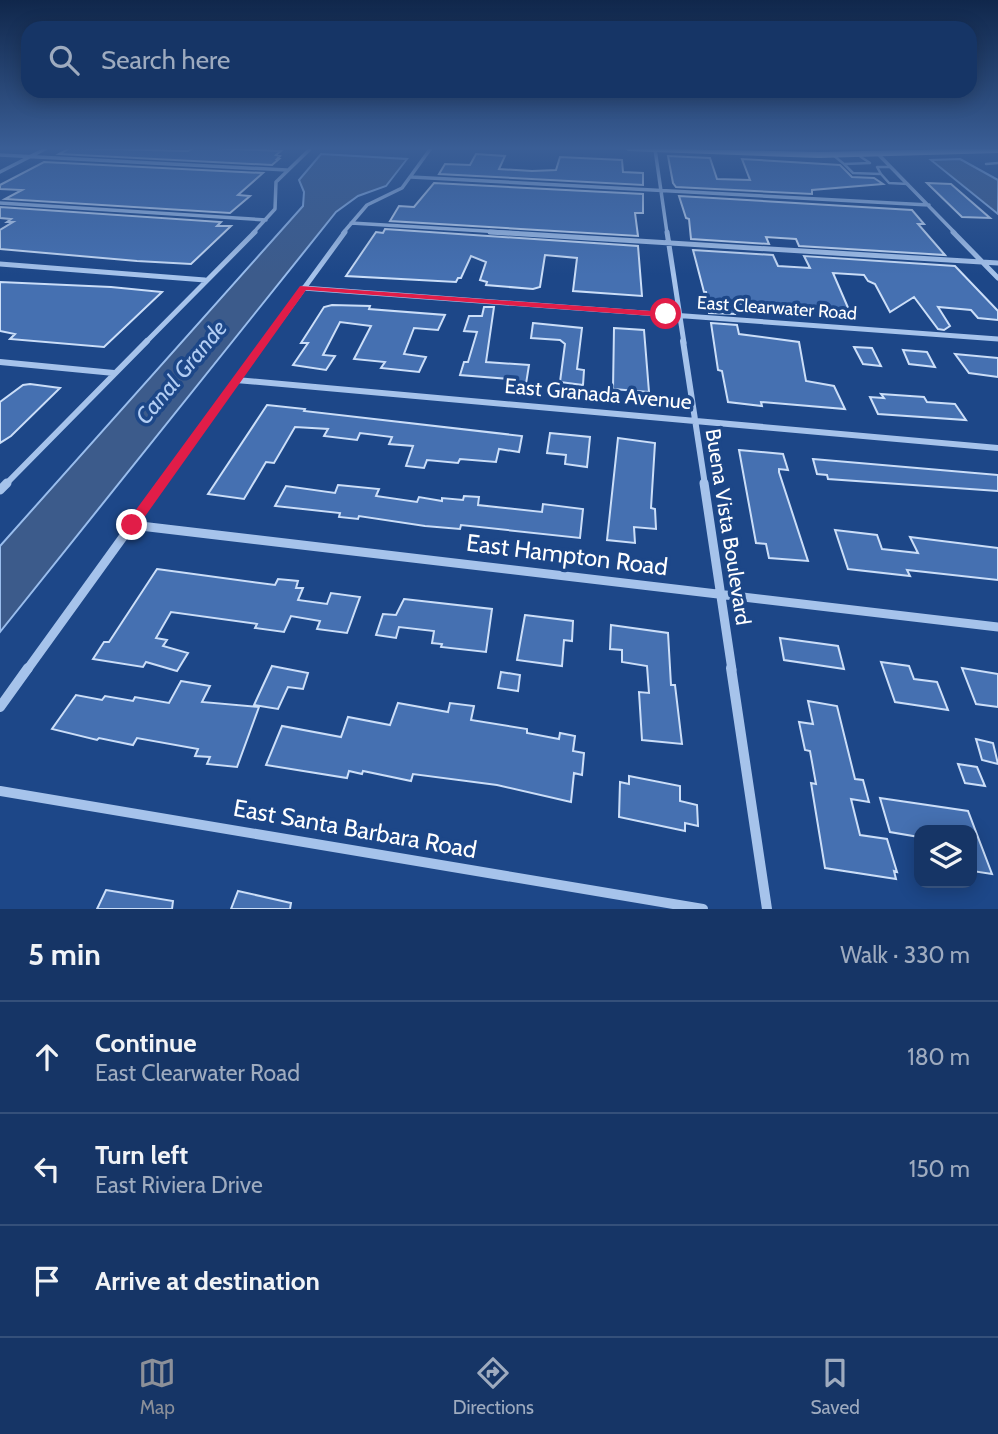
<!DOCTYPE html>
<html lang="en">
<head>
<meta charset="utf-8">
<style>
	body { margin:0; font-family:Cabin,sans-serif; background:#23406f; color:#f1f3f6 }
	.controls { position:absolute; right:21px; bottom:21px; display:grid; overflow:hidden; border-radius:14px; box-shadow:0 4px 18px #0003 }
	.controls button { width:63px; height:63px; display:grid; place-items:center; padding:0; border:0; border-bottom:2px solid #35507a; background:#163566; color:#f1f3f6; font:35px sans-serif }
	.stop { position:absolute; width:21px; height:21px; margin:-16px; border:5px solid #e11d48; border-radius:50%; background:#fff }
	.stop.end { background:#e11d48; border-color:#fff; box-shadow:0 2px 7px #0008 }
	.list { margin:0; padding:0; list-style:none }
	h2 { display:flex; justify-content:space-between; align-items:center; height:91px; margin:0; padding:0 28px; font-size:30px }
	h2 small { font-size:23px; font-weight:400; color:#9eabbf }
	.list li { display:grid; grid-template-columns:46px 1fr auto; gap:21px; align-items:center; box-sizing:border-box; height:112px; padding:0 28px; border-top:2px solid #35507a }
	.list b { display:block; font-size:26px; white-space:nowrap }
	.list p { margin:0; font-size:23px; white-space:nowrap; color:#9eabbf }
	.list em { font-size:23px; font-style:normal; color:#9eabbf }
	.icon { flex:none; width:38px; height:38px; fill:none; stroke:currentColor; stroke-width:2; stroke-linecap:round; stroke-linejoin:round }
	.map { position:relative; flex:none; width:998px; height:909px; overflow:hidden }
	.search { position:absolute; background:#163566; box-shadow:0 4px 18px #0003; left:21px; right:21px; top:21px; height:77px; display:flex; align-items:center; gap:18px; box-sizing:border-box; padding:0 24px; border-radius:21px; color:#9eabbf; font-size:26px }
	.sheet { height:427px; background:#163566 }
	nav { display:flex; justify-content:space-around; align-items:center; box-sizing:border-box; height:98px; border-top:2px solid #35507a; background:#163566; font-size:19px; color:#9eabbf }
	nav a { display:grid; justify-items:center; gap:4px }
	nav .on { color:#8c9099 }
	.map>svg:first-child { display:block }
</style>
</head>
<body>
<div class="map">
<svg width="998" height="909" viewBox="0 0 998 909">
	<rect width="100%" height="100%" fill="#1d4788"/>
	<!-- water -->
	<path fill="#3c5b8b" stroke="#99bded" stroke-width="2" d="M321,154l86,5 -21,27 -28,10 -22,16 -336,420v-86l303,-340 1,-14 -5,-12z
		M960,159l38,21v34l-67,-54z"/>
	<!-- building -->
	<path fill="#4570b1" stroke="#cbdef8" stroke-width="2" d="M70,148l118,3 5,-3h18l70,3 -5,4 4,1 -3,3h2l-7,6 -213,-11z
		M476,154l29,2 -6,13 33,2 24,-1 4,-13 62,3 1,12 20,1v12l-204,-11 6,-10 25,1z
		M668,156l42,2 7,21 33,1 -8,-21 98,6 12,12 22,1 9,6 -71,6v4l-136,-7 -3,-4z
		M44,162l219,11 -25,22 12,1 -20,17 -225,-14 17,-9 -22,-1v-4z
		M434,183l209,11v19h-8l3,23 -248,-15 9,-15 15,1z
		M927,183l24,1 39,34 -28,-1z
		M679,196l233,14 12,14h-6l27,31 -146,-9 -3,-7 -30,-2 3,7 -78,-5 -2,-20 -3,-1z
		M0,207l221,15 -4,4h14l-40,38 -54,-3 -137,-12v-19l13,-8h-6l4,-3 -11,-1z
		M385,229l253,17 4,50 -69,-5 4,-33 -32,-3 -5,32 -7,2 -47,-4 1,-3 -7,-2 6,-18 -15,-6 -10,22h-3l-2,4 -110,-6 30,-44 7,1z
		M693,250l80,5 5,11 32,2 -6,-12 151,10 43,45v9l-20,-2 -7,-8 -33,-3 12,19 -6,4 -6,-1 -24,-32 -24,15 -15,-28 -7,-3 -4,-6 -31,-2 16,37 -117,-7 3,11 -26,-1 -3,-21h-2z
		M0,282l111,5 51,5 -58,55 -94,-8 5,-5 -15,-3z
		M332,305l38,1 -1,3 76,6 -7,15 -24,-2 -10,26 22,3 -7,15 -38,-4 4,-6 -31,-3 17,-33 -31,-4 -17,33 12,1 -9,14 -33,-5 15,-22h-7l9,-14 14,-22z
		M484,307h10l-8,55 43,3 -3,19 -18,-2 1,-3 -49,-4 4,-13h4l9,-30 -13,-1 5,-15h13z
		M533,323l49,5 -5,41 7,1 -1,15 -23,-3 5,-38 -5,-4 -29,-2z
		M711,323l26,2 2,9 60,8 7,39 28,5 11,23 -84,-7 1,4 -34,-4 -6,-31 -4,-1z
		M614,328l30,2 5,62 -36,-3z
		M854,347l18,1 9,18 -18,-2z
		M903,350l24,2 8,15 -26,-3z
		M955,354l43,4v19l-29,-4z
		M30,384l30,4 -49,48 -11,7v-41l23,-17z
		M881,394l43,3 3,5 28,2 11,16 -88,-6 -8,-17 14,1z
		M267,405l38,4 -1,2 218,25 -3,16 -20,-3 -3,13 -36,-3 -2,4 -31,-3 -3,8 -18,-2 7,-20 -24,-2 3,-7 -32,-4 -3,7 -33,-4 4,-7 -33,-2 -21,36 -8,-1 -22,37 -36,-5z
		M550,433l40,4 -3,30 -22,-3 1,-9 -19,-2z
		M618,438l37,5 -4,65 4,1 1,20 -22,-2 1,16 -28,-3z
		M739,450l44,4 5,16 -9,-1v3l29,89 -39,-3 -3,-14 -10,-1z
		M813,459l185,16v16l-170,-12 -1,-4 -10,-1z
		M338,485l41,4 -3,7 41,6 2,-5 23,4v-3l21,2 1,-4 15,1 -1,8 64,7 1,-8 40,5 -3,29 -119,-13 -1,4 -35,-3 -66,-10 -1,3 -19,-2 1,-4 -65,-7 11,-20 49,7z
		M835,530l42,5 5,14 36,4 -8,-16 88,11v32l-91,-10 3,6 -62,-7z
		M157,569l118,16 3,-6 20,2 -2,7h7l-5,12 29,4 4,-11 29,4 -13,36 -30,-4 3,-8 -29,-5 -7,16 -29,-4 2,-4 -86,-12 -15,26 11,2 -4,6 25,7 -11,18 -31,-9 -3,5 -50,-8 11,-17h5z
		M404,599l88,10 -6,43 -45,-5 1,-3 -10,-1 2,-12 -35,-4 -3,11 -20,-3 7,-21 13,1z
		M525,615l48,6 -1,20 -8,-1 -2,26 -45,-6z
		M611,625l57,8 3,52h4l7,59 -40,-4 -3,-48 10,1 -2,-27 -25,-4v-12l-12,-1z
		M780,638l58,8 6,23 -60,-9z
		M881,662l28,4 5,13 23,3 11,28 -53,-8z
		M272,666l36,7 -5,16 -15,-2 -10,22 -24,-4z
		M962,668l36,6v33l-22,-3z
		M501,672l19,3 -2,16 -20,-3z
		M181,681l29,5 -8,16 57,5 -22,60 -30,-3 3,-7 -15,-1 3,-7 -61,-11 -4,7 -34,-7 -2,2 -45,-11 24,-34 26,5 3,-4 28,5 2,-4 34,6z
		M808,701l29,5 18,73 8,1 6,22 -18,-3 9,36 27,4 10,33 -3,-1 2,8 -71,-11 -14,-85 5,1 -6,-33 -5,-1 -6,-28 14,2z
		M398,703l50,9 2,-9 24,3 -3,14 56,9v4l32,6 1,-6 15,3 -2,15 11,2 -2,22 -8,-2 -3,29 -74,-17 -84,-11 -2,7 -48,-10 -1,3 -13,-3 -2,7 -81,-13 16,-39 59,11 7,-20 42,8z
		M976,739l17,4 5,21 -16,-4z
		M958,764l19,3 8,19 -20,-3z
		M629,776l51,10v15l17,4 1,21 -13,-3v8l-66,-14 1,-35 9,2z
		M880,798l88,13 24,63 -20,-3v-41h-53v7l-29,-5z
		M106,890l67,11 -1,8h-75z
		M238,891l53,12 -1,6h-59z"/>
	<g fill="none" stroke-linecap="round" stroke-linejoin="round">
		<!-- service -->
		<path stroke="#a6c3eb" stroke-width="2.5" d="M833,155l11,9 26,-1 -12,-8
			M844,164l9,9 28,1 -4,-7h14
			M986,164l12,-1
			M881,174l8,9 19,1"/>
		<!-- minor-far4 -->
		<path stroke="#a6c3eb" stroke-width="3.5" d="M655,149l12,84
			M0,155l287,15
			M879,155l76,78
			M0,172l47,-24
			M411,177l518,28
			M0,203l266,17
			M351,223l167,10
			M253,233l22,-24 1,-27 35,-34
			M343,233l24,-28 35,-17 29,-40"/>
		<!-- minor-far3 -->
		<path stroke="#a6c3eb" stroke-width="5" d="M490,232l508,31
			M667,232l17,111
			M953,232l45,46
			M0,264l205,16
			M303,288l695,51
			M145,343l110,-111
			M264,343l81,-111"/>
		<!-- minor-far2 -->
		<path stroke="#a6c3eb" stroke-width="6" d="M683,341l22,144
			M0,362l114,11
			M236,380l762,68
			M5,485l142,-144
			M161,485l104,-144"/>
		<!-- minor-far1 -->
		<path stroke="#a6c3eb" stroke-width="9" d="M704,483l28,187
			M0,490l7,-7
			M132,525l866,102
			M27,670l135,-187"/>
		<!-- minor -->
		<path stroke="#a6c3eb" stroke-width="10" d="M731,668l36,241
			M0,707l28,-39
			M0,791l703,118"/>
		<!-- primary -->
		<path fill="#ebf2ff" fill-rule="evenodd" d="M624,148l195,4 179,-4v5l-179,5 -191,-7z"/>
	</g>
	<!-- sky -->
	<linearGradient id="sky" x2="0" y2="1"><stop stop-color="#10274b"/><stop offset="0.54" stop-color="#3a5e96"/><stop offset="1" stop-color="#3a5e96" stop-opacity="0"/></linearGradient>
	<rect width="998" height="275" fill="url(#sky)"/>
	<!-- route -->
	<path fill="#e11d48" d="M300,286l366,26 5,2 -5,3 -360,-27 -170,239h-9v-7z"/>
	<g text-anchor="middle" stroke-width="7" stroke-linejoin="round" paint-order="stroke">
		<!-- far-street labels -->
		<g font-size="18" fill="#fff" stroke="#1d4788">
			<text transform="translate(777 308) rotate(4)" y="6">East Clearwater Road</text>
		</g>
		<!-- street labels -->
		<g font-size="21" fill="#fff" stroke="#1d4788">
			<text transform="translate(598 394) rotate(5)" y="7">East Granada Avenue</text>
			<text transform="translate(728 527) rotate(81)" y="7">Buena Vista Boulevard</text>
		</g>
		<!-- water labels -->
		<g font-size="23" font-style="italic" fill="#b2cdf3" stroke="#1d4788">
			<text transform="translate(181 372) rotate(-50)" y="8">Canal Grande</text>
		</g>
		<!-- near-street labels -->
		<g font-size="24" fill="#fff" stroke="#1d4788">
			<text transform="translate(567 555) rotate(7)" y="8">East Hampton Road</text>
			<text transform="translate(355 829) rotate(10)" y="8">East Santa Barbara Road</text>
		</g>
	</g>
</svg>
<div class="controls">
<button><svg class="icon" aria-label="layers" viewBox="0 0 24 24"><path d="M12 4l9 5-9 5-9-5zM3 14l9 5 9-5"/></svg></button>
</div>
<div class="stop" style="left:666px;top:314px"></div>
<div class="stop end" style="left:132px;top:525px"></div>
<div class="search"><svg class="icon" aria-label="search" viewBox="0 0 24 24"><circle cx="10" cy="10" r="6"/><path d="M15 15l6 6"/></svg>Search here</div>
</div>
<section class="sheet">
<h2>5 min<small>Walk · 330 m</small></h2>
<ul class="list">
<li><svg class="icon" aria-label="ahead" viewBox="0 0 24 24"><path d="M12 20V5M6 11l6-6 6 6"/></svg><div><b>Continue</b><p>East Clearwater Road</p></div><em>180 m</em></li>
<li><svg class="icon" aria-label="left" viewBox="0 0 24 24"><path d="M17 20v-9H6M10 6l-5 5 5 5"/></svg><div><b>Turn left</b><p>East Riviera Drive</p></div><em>150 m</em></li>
<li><svg class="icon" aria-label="arrive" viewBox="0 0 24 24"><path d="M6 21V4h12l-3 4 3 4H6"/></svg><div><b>Arrive at destination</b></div></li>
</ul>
</section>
<nav>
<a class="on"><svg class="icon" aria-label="map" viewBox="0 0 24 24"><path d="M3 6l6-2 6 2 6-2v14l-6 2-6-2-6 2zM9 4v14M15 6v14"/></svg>Map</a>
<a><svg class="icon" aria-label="directions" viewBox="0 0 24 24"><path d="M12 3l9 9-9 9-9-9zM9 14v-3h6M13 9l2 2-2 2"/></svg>Directions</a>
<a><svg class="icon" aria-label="saved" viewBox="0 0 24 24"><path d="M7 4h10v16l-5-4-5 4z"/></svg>Saved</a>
</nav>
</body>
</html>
